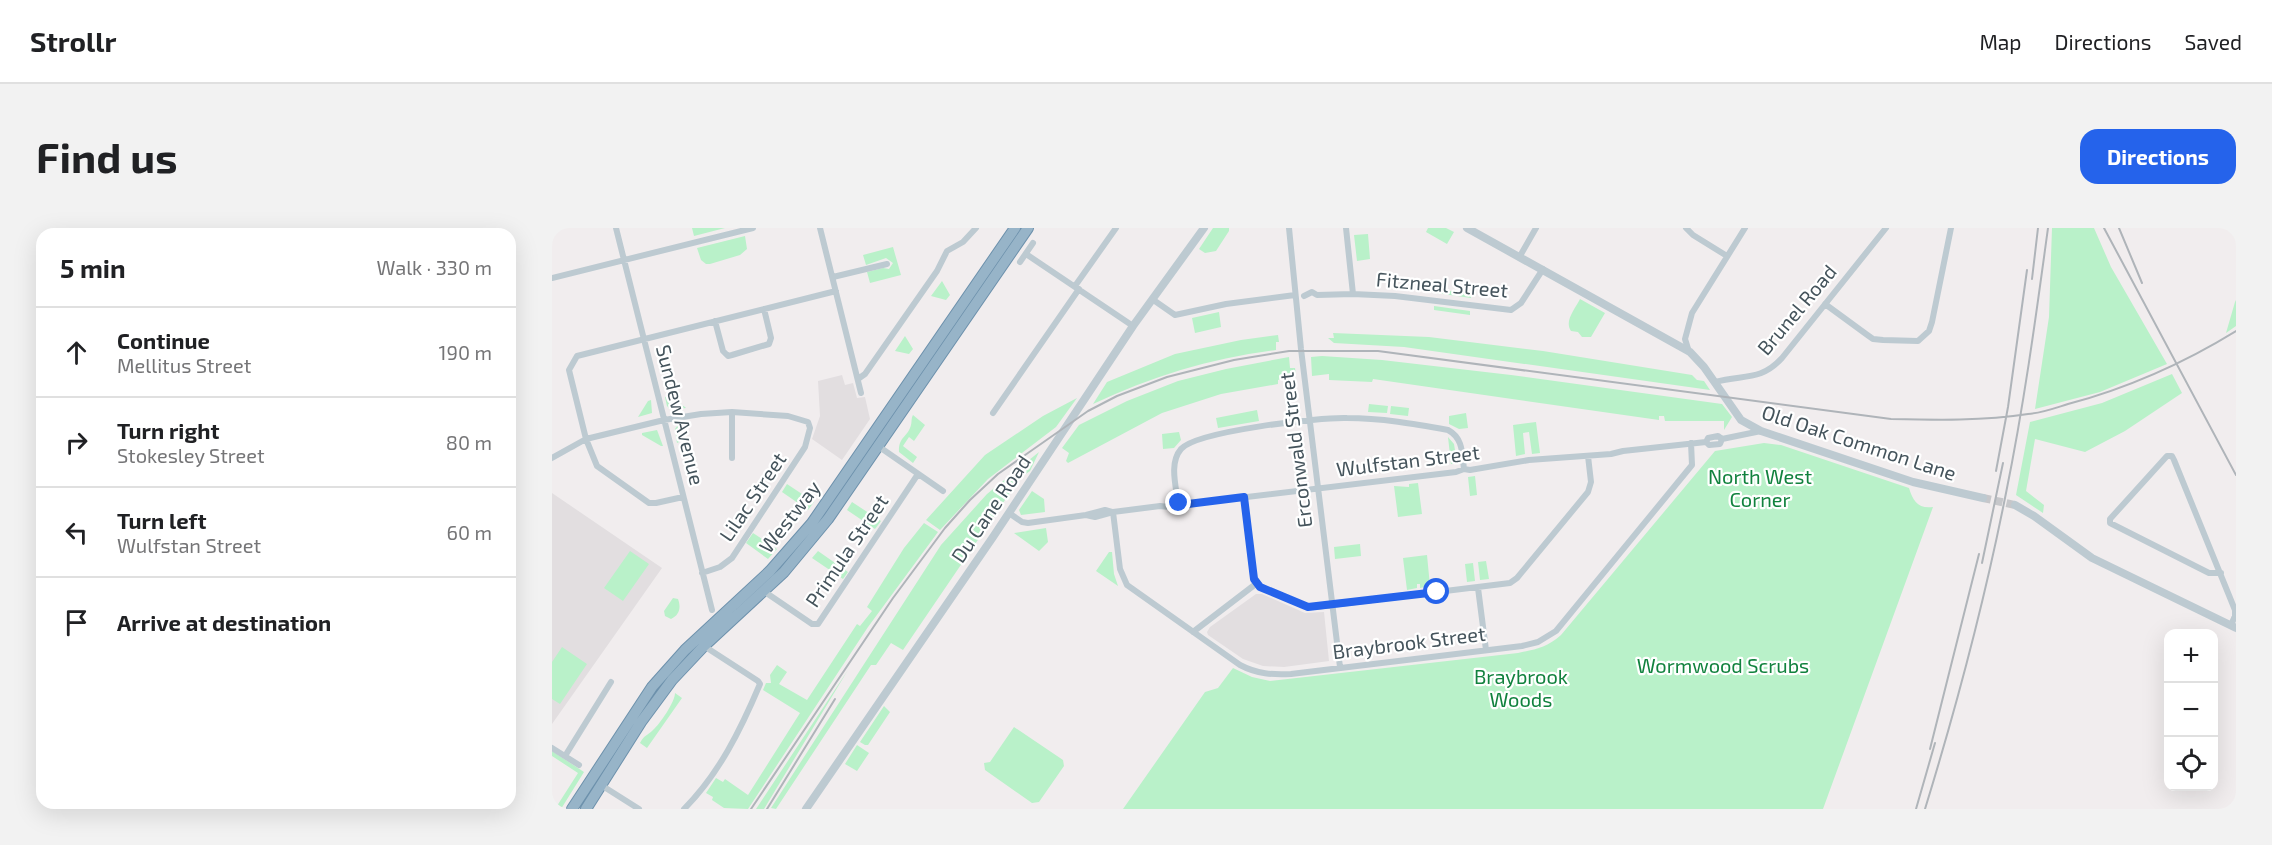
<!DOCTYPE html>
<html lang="en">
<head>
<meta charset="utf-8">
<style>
	body { margin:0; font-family:"Exo 2",sans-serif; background:#f2f2f2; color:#202124 }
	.controls { position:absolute; right:18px; bottom:18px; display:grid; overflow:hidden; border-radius:12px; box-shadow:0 6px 24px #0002 }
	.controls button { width:54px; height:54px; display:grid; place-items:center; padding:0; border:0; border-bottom:2px solid #e0e0e0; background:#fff; color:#202124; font:30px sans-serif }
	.stop { position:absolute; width:18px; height:18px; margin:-14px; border:4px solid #2563eb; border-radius:50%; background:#fff }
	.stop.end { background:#2563eb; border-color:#fff; box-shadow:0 2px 6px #0008 }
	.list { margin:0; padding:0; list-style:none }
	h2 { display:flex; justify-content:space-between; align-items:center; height:78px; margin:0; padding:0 24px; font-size:26px }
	h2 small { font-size:20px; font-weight:400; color:#757577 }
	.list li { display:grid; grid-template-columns:39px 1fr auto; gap:18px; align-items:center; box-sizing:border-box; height:90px; padding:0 24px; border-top:2px solid #e0e0e0 }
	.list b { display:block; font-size:22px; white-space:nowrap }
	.list p { margin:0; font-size:20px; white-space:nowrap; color:#757577 }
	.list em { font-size:20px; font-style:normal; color:#757577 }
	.icon { flex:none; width:33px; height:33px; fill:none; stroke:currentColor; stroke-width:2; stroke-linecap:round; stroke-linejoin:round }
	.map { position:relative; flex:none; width:1684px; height:581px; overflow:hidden; border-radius:18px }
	header { display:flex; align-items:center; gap:36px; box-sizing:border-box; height:84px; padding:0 30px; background:#fff; border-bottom:2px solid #e0e0e0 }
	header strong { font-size:28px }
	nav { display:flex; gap:33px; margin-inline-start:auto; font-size:21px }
	.intro { display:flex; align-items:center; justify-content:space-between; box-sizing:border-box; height:144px; padding:0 36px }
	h1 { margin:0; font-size:42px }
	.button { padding:15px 27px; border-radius:18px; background:#2563eb; color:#fff; font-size:21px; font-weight:700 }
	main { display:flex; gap:36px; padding:0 36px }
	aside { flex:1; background:#fff; border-radius:18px; box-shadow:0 6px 24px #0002 }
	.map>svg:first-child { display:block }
</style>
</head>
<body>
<header>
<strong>Strollr</strong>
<nav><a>Map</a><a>Directions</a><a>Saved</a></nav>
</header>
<div class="intro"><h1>Find us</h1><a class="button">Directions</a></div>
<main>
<aside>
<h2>5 min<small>Walk · 330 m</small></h2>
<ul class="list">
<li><svg class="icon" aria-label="ahead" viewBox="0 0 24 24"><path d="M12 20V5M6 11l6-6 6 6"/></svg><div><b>Continue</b><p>Mellitus Street</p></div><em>190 m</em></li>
<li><svg class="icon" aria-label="right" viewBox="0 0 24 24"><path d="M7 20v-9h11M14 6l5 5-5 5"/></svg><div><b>Turn right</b><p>Stokesley Street</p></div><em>80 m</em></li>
<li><svg class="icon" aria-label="left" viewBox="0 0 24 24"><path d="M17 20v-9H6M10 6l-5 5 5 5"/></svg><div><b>Turn left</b><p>Wulfstan Street</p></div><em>60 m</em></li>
<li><svg class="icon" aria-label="arrive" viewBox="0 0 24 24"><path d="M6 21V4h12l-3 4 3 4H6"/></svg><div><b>Arrive at destination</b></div></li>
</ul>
</aside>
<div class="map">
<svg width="1684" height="581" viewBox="0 0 1684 581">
	<rect width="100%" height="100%" fill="#f1edee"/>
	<!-- education -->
	<path fill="#e2dee0" d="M290,147l3,10 8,-2 4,15 8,-1 5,22 -28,41 -30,-21 8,-23 -2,-35z
		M0,265l110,75 -110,156z
		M704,366h6l43,19 19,-1 5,49 -45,6 -21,-1 -20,-7 -35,-24 -1,-3 3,-5z"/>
	<!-- green -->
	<path fill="#b9f1c9" d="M140,0h33l-31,8z
		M661,0h16v3l-13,20 -11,2 -6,-4z
		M876,0h18l8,4 -7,12 -21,-12z
		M1500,0h42l17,39 56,97 -67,28 -65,17 14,-92z
		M816,6l2,25 -13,2 -3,-26z
		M193,8l2,13 -7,6 -30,9h-4l-5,-4 -4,-12z
		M341,19l8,28 -31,8 -3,-11 16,-4 6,1 4,-6 -7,-5 -20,7 -3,-10z
		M390,53l8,14 -4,5 -15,-4z
		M884,61l35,5v4l-35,-5z
		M1028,71l25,14 -14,24h-9l-4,-5 -7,-1c-7,-10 4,-22 9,-32z
		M1684,72v26l-10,7 9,-31z
		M882,78l36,5v4l-36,-5z
		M667,84l2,15 -26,6 -3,-15z
		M781,105l96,4 114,14 149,24 5,5 7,1 6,9 -306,-43 -70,-4 -6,-5h6z
		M726,107l1,7h-3v8c-64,8 -124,26 -183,54l14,-22 68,-28 66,-14z
		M353,108l8,13 -4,5 -14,-3z
		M770,128l60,4 129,15 211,29 10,13 -8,13v-9h-59l-1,-5h-5v4l-286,-41 -1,3 -43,-2v-6l-17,2 -1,-19z
		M737,129l1,11h5l1,7 -15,2v2l-3,1v4l-57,10 -59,19 -94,50 -2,-2 3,-8 -7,-5 17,-23 48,-24 51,-20 48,-12z
		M1620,146l10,19 -57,38 -40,21 -50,-13 -9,52 18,14 -1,8 -27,-18 14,-73 72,-19z
		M117,168l16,11 1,1 -15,2 -4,-4 -2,-9z
		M525,170l-21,29 -68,52 -48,51 -14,-10 59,-65 58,-39z
		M99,172l1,13 -14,4 10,-16z
		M817,176l19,2 -1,7 -19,-1z
		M839,178l18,2 -1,8 -18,-2z
		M705,182l2,11 -41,7 -2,-10z
		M914,185l2,15 -9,1 -10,-5v-8z
		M361,187l12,10 -11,16 -5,-4 -6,9 14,11 -4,6 -14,-11c-1,-15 9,-15 12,-27 1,-3 0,-7 2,-10z
		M984,194l4,31 -8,1 -3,-22 -6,1 2,21 -9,2 -3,-31z
		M136,195l-9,19 -2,1 -2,-14 3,-4z
		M105,202l6,16h-2l-19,-11v-2z
		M627,204l2,8 -7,8 -11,1 -1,-15z
		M896,209l6,7 3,19 -6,1z
		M1212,215l17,2 128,43c4,13 9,21 24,19l-110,302h-700l82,-117 13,-4 15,-20 19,9 18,4 248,-28c19,-4 28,-5 43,-18l154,-184z
		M487,224l-9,19 -10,7 -117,172 -12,-7 -15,22h-5l-95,144 -5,-1 170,-263 46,-51z
		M755,240v11l-11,3 1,-11z
		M923,248l2,19 -7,1 -2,-19z
		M866,255l4,31 -24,3 -4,-31 15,1v-3z
		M235,256l27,18 -6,8 -26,-18z
		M480,263l12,8 1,13 -24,3 -2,-5z
		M300,274l29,19 -6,8 -28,-19z
		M372,295l14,9 -70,95 -120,182 -24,-1 -12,-8 1,-3 -7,-4 10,-15 7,4 2,-3 23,16 52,-82 -37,-23 3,-7h5l-1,-8 7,-10 10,7 -8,12 28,16 50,-76 3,2 12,-15 -5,-4 37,-59z
		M494,300l2,14 -9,9 -25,-18z
		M201,305l24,16 -9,10 -22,-16z
		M808,316l1,12 -26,3 -1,-12z
		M78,323l19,13 -26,37 -19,-13z
		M266,323l30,21 -5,7 -31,-21z
		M557,324h3l2,22 4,12 -22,-15z
		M875,327l3,31 -10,2v-4h-3v4l-10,2 -4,-32z
		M934,333l3,18 -9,1 -2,-18z
		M921,335l2,18 -8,1 -2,-18z
		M121,370l5,1c3,8 2,16 -7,20l-6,-3 -1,-5z
		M10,419l25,17 -27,40 -8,-5v-37z
		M296,442l-84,139h-8z
		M123,465l7,5 -35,50 -7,-5c5,-9 7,-7 13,-13 7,-6 22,-28 22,-37z
		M332,478l6,6 -22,33h-3l-5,-3z
		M462,499l49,33 1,6 -25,36 -7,1 -47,-33 -1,-7 6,-1z
		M305,517l12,8 -12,18 -12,-7z
		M0,523l32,21 -23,37h-6l23,-36 -26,-17z"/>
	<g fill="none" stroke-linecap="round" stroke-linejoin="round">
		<!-- tertiary-tunnel -->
		<path stroke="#c6c7ca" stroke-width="8" stroke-dasharray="8 4" stroke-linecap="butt" d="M1431,270l32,7"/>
		<!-- trunk casing -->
		<g stroke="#6d91ac" stroke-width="12">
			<path id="trunk" d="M20,581l80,-122 33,-37 85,-79 42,-48 203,-295
				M34,581l55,-87 31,-42 32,-34 80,-74 44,-53 200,-291"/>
		</g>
		<!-- minor -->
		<path stroke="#bdcad1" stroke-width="6" d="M64,0l96,382
			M268,0l41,165
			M737,0l12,121 39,318
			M794,0l7,66
			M1134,0l7,7 34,21
			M474,26l107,72
			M968,28l16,-28
			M468,34l13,-19
			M281,49l54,-13
			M0,50l201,-50
			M523,58l41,-58
			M752,68l8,-4 5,3 36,-1 42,2 116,14 10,-7 22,-34
			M600,71l23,16 51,-11 69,-9
			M1273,76l41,30 7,5 10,1 35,1 11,-10 3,-9 19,-94
			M163,93l8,30 5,5 4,-1 37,-11 2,-6 -7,-29
			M1137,124l-4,-13 7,-26 53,-85
			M306,151l7,-5 72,-103 10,-20 16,-9 13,-14
			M1163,154c28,-8 45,0 67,-24l104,-130
			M441,185l86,-124
			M1154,214l2,-4 10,-2 4,3
			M326,218l65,45
			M0,230l34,-19 78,-19 37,-6 31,-2 56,4 20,6 2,6 -5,19 -73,111 -12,9 -18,6
			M180,230v-46
			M131,269l-27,6h-7l-52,-37 -11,-27 -17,-69 8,-14 259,-65
			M626,275c-2,-17 -9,-40 3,-54 16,-18 139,-32 166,-31 34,0 68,6 101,12 15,8 14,23 16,39
			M561,284l7,57 7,16 113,80c17,9 33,10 51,9l231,-28 16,-4 18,-11 136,-166 -1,-22
			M457,285l13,9 6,1 58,-8 19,-5 7,2
			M534,287l9,2 18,-5 47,-6 9,1 9,-4 10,1 268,-32 8,-3 6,1 59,-10 82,-6 12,-3 83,-9 3,3 11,-1 2,-5 39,-8
			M1669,345h-12l-99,-50v-4l57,-63h5l2,4 61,150v6l-4,9
			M705,355l3,4 48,20h8l194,-24 7,-5 71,-86 3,-10 -3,-26
			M926,360l8,62
			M213,364l47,32h6l100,-150
			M641,404l64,-49 -4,-8 -9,-78
			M0,520l27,17
			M13,528l46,-74
			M49,557l38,24
			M132,581c35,-35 57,-80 76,-125l-2,-3 -54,-35"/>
		<!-- tertiary -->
		<path stroke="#bdcad1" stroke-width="8" d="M915,0l223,124 14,15 37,53 20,11 152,51 70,16
			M1463,277l19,11 58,42 144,70
			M254,581l187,-272 140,-211 71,-98"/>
		<!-- trunk -->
		<use href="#trunk" stroke="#97b4c8" stroke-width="10"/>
		<!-- rail -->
		<path stroke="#afb4b9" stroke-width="2" d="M1552,0l132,247
			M1567,0l23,55
			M1480,51l6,-51
			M1444,243l12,-64 19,-137
			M1430,335l21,-100
			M1378,521l49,-195
			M199,581l142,-211 52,-70 25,-28 28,-26 90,-63 29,-15 50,-19 67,-17 55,-9h89l513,68c46,1 92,2 137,-5 14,-1 27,-6 40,-10 60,-16 116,-41 168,-73
			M215,581l68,-110
			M1364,581l19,-66
			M1373,581c32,-104 60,-210 81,-316 18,-88 30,-177 42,-265"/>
	</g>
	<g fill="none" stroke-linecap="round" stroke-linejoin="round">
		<!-- route -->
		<path stroke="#2563eb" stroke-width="8" d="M627,275l9,1 56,-7 10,82 6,8 48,20 129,-15"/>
	</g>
	<g text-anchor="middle" stroke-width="4.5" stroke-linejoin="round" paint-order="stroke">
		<!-- street labels -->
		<g font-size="20" fill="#45545c" stroke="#fff">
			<text transform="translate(890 57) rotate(5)" y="7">Fitzneal Street</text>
			<text transform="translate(1245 82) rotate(-50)" y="7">Brunel Road</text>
			<text transform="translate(128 187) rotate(76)" y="7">Sundew Avenue</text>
			<text transform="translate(1307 215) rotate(18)" y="7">Old Oak Common Lane</text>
			<text transform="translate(744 222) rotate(-97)" y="7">Erconwald Street</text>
			<text transform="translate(856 233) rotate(-7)" y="7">Wulfstan Street</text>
			<text transform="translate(201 269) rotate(-56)" y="7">Lilac Street</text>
			<text transform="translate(439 281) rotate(-56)" y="7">Du Cane Road</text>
			<text transform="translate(238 289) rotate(-52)" y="7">Westway</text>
			<text transform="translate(295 323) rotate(-56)" y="7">Primula Street</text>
			<text transform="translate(857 415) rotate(-7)" y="7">Braybrook Street</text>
		</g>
		<!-- park labels -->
		<g font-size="20" fill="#11823e" stroke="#fff">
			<text x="1208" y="256">North West<tspan x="1208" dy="23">Corner</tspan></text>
			<text x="1171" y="445">Wormwood Scrubs</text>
			<text x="969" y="456">Braybrook<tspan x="969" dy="23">Woods</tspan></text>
		</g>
	</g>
</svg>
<div class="controls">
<button>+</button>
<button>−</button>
<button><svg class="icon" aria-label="locate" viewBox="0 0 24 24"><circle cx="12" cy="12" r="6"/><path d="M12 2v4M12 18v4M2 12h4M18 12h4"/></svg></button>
</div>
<div class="stop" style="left:885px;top:364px"></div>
<div class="stop end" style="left:627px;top:275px"></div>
</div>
</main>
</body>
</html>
